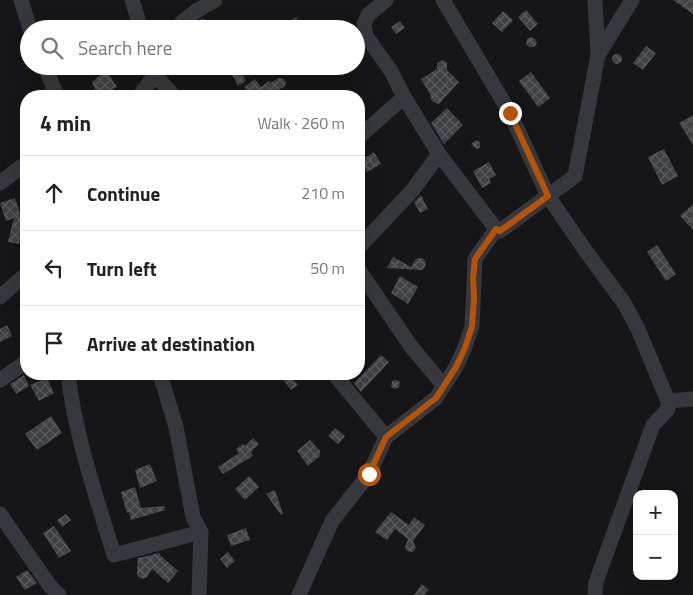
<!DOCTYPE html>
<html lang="en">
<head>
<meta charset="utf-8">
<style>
	body { margin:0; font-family:"Titillium Web",sans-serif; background:#f6f6f6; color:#222 }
	.controls { position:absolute; right:15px; bottom:15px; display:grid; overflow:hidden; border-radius:10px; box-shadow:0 5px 20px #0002 }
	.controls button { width:45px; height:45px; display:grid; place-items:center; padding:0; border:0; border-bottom:1px solid #e0e0e0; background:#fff; color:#222; font:25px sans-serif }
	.stop { position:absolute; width:15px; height:15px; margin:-11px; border:4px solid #b45309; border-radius:50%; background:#fff }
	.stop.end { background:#b45309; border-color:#fff; box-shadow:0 1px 5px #0008 }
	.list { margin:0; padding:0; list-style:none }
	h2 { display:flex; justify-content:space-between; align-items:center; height:65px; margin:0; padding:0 20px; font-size:21px }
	h2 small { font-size:16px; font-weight:400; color:#767676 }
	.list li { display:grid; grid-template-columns:32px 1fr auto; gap:15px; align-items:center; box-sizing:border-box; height:75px; padding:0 20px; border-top:1px solid #e0e0e0 }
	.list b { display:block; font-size:19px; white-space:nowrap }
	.list em { font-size:16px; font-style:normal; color:#767676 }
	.icon { flex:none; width:28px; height:28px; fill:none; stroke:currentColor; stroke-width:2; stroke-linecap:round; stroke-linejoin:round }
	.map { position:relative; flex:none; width:693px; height:595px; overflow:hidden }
	.search { position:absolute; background:#fff; box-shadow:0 5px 20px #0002; left:20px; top:20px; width:345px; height:55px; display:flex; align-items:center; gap:12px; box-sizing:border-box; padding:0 18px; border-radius:28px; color:#767676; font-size:19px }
	.panel { position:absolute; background:#fff; box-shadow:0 5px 20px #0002; left:20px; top:90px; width:345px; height:290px; border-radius:20px }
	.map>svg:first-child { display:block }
</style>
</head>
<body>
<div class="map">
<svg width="693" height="595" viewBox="0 0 693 595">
	<defs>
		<pattern id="building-cross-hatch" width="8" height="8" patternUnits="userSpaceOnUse" patternTransform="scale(1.25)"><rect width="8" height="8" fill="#404145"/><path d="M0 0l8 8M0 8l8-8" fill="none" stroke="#595a5e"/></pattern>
	</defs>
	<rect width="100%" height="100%" fill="#161618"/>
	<!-- building -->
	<path fill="url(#building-cross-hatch)" d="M673,0h20v14z
		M526,10l12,14 -8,7 -12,-14z
		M503,11l10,9 -11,12 -10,-9z
		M296,17l8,12h-26z
		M203,18l8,11h-22l6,-5z
		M400,21l5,7 -9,6 -5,-7z
		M531,37l4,2 2,4 -3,4h-5l-3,-3 1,-5z
		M646,46l10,7 -13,17 -10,-7z
		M612 59a5 5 0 1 1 10 0a5 5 0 1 1-10 0Z
		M443,60l4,3v7l12,12 -20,22 -6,-2 -2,-3 -1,-5 -9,-15 16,-10v-6z
		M239,68l7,13 -8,5 -7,-13z
		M106,70l11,17 -15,9h-4l-6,-14z
		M531,72l19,26 -12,9 -19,-26z
		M279,78l5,1 2,4 -2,4 -8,4 4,5h-32l2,-1 -6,-8 11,-8 6,8 8,-6 1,2z
		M447,108l16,17 -19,19 -13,-21z
		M693,115v30l-14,-22z
		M476,140l4,2v6l-4,1 -5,-5z
		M664,149l14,27 -16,9 -14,-28z
		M374,152l7,12 -14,8 -7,-11z
		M489,162l7,13 -7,4 2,4 -9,5 -9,-17z
		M421,195l7,14 -8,4 -6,-11z
		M15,198l8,25 -4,21 -11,-2 6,-24 -8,3 -6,-18z
		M693,204v26l-13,-14z
		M657,245l19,29 -10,7 -19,-29z
		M393,257l18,10 5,-8 4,-1 4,1 2,4 -1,4 -3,3 -35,-2z
		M400,276l18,11 -10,17 -17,-11z
		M7,325l5,11 -12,6v-13z
		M381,355l8,7 -28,30 -7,-9z
		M289,374l9,11 -7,5 -8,-10z
		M24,375l5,11 -13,8 -6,-10z
		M47,378l7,15 -15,8 -9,-16z
		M396,380l4,2 -1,5 -4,2 -4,-2 1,-6z
		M51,416l11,17 -25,17 -12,-16z
		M335,428l10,8 -7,8 -10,-8z
		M253,438l6,6 -8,8 2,4 -30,18 -5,-7 21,-14 -3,-4 7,-5 2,2z
		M310,440l10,11v5l-12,10 -11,-15z
		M150,464l7,17 -17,7 -5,-18z
		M249,476l10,11 -14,13 -10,-11z
		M135,487l6,21 23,-2 1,4 -34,10 -2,-8 -2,1 -6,-21z
		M275,490l8,24 -2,1 -15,-21z
		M391,512l18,13 5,-8 11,8 -12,16 3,7 -3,4 -6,-1 -2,-4 3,-8 -13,-10 -8,11 -12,-8z
		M66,514l5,6 -9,7 -5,-7z
		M54,526l17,25 -12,7 -16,-25z
		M246,528l4,12 -19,6 -4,-11z
		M228,552l7,9 -8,7 -7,-9z
		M160,553v2l18,16 -10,12 -16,-14 -5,8 -3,2 -6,-2 -1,-3 1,-16z
		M27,570l10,13 -12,7 -9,-13z
		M422,584l7,6 -5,5h-10z"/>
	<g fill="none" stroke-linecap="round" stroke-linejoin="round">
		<!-- minor -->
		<path stroke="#37383d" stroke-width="15" d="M21,0l9,29
			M132,0l9,29
			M386,0l-18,15 -4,9 2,12 25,35 13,26 35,57 57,75
			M443,0l67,113 38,83 37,54 39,53 14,26 30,72v8l-15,16 -57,157 -1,13
			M176,29c10,-13 25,-21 39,-29
			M598,55l34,-55
			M45,66l12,30
			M156,66l-1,9 19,21
			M139,96l16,-21 -2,-7
			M359,137l45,-40
			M0,183l26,-20
			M359,247l53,-56 27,-37
			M359,270l51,75 33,40
			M0,297l26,-23
			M68,374c7,61 28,122 46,181l87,-23
			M160,374l16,53 17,90 8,15 -2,63
			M334,374l52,63
			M0,380l26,-18
			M668,401l25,-2
			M0,514l50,72 9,9
			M299,595l33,-74 37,-47 17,-37 50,-39 20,-31 9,-20 7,-21 3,-67 21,-30 4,2 75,-55 23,-121 -3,-55"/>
	</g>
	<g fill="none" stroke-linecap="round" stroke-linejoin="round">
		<!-- route -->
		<path stroke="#b45309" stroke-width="6" d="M369,474l17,-37 50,-39 20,-31 9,-19 7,-22 2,-28 -1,-19 2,-20 21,-30 4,2 48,-35 -38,-83"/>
	</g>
</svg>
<div class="controls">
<button>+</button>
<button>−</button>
</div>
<div class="stop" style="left:369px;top:474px"></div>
<div class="stop end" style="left:510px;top:113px"></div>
<div class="search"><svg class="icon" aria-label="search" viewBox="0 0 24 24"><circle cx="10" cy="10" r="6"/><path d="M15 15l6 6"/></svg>Search here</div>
<section class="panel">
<h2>4 min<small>Walk · 260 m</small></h2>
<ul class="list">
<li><svg class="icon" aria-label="ahead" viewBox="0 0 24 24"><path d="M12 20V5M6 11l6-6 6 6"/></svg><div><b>Continue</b></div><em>210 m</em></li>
<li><svg class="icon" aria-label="left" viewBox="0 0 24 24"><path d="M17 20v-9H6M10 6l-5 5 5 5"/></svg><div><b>Turn left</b></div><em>50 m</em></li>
<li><svg class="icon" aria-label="arrive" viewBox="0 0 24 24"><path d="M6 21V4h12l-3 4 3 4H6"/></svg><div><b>Arrive at destination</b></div></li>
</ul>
</section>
</div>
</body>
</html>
